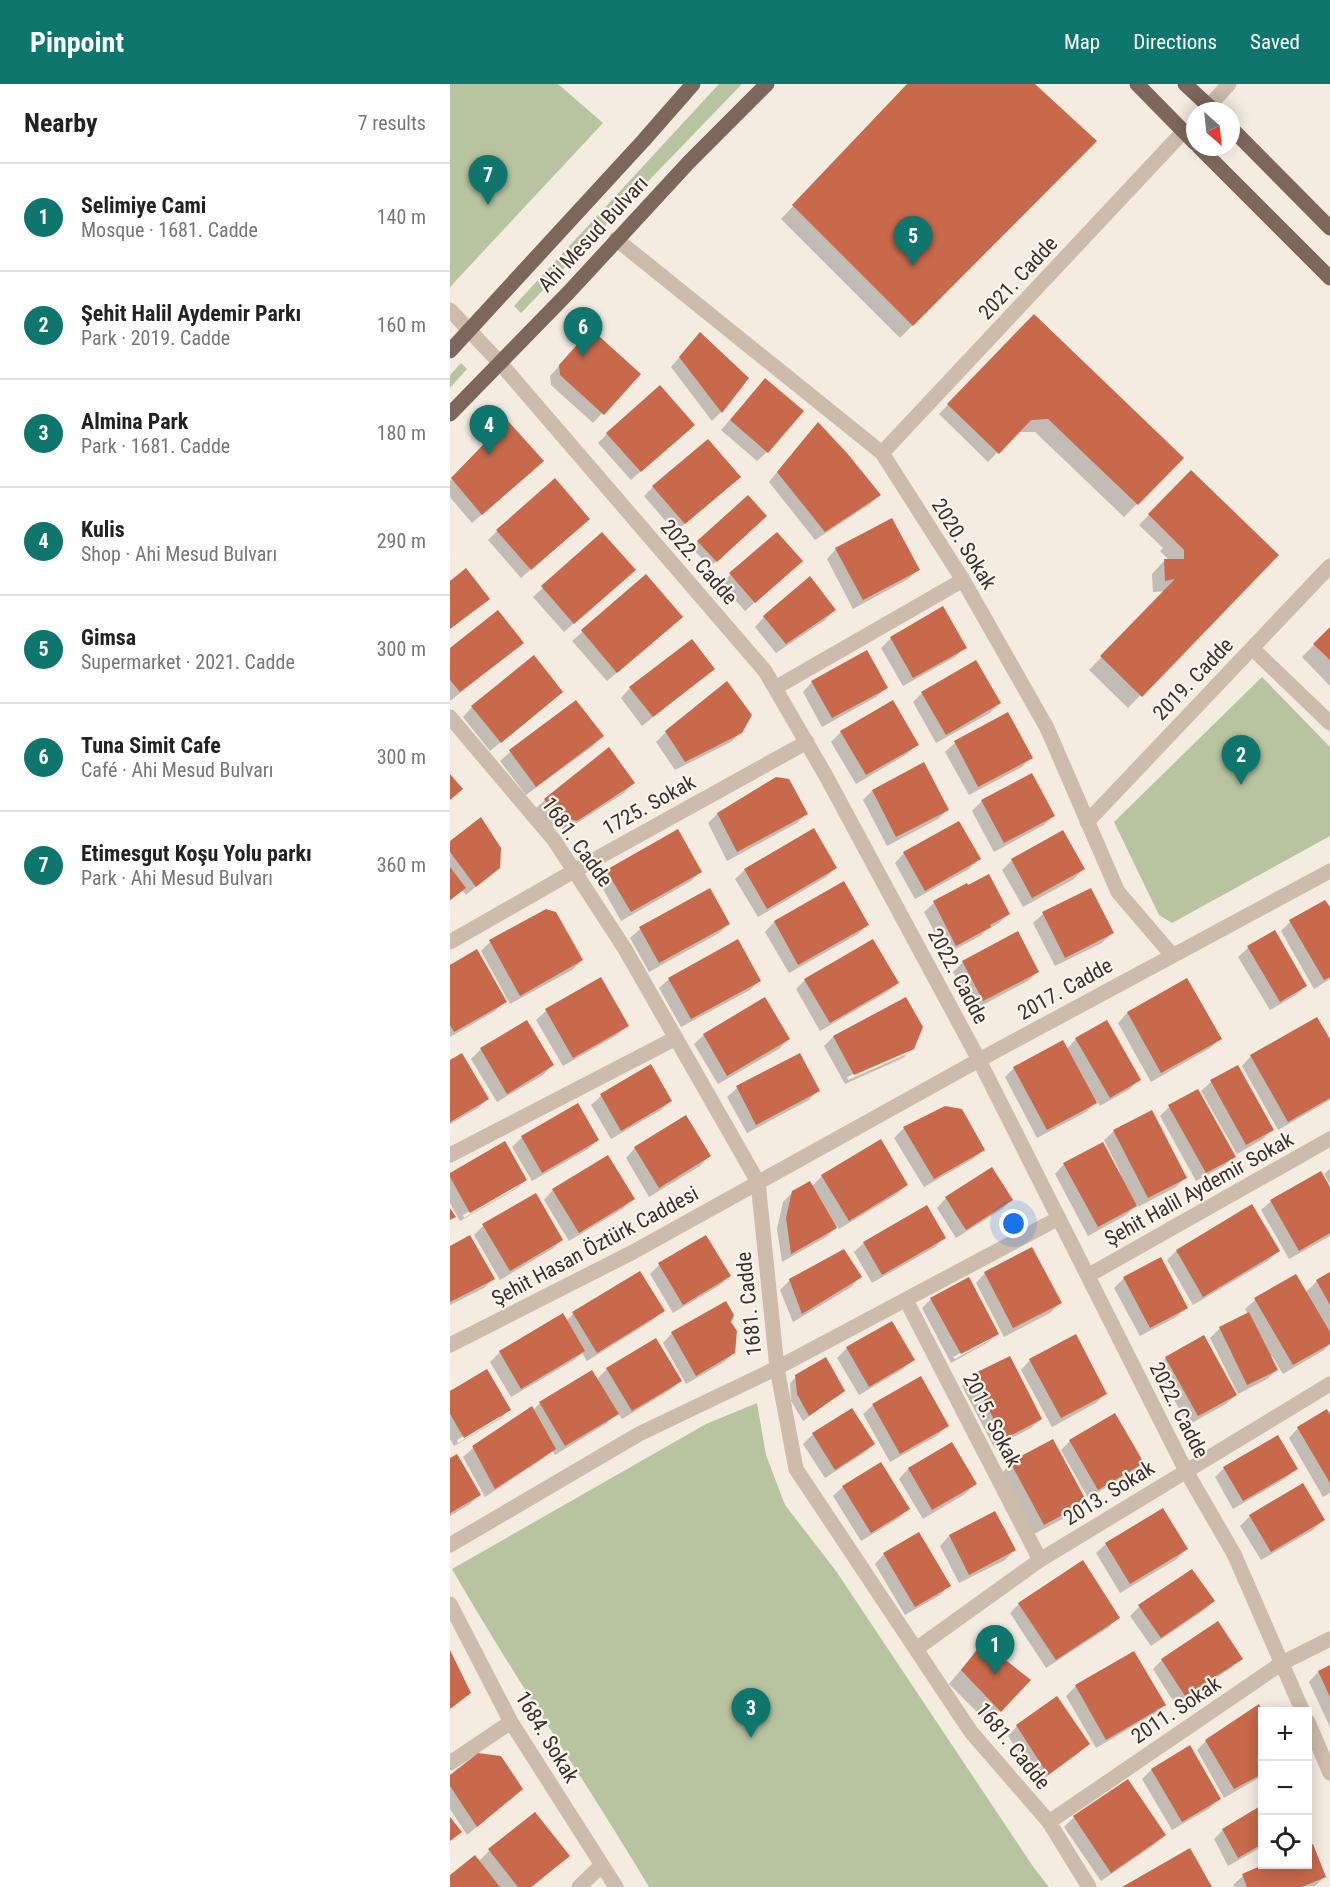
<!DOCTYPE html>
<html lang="en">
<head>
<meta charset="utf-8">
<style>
	body { margin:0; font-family:"Roboto Condensed",sans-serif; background:#f6f6f6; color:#222 }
	.controls { position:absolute; right:18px; bottom:18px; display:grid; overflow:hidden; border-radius:0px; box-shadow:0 3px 15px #0003 }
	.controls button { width:54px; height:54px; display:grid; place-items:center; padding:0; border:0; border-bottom:2px solid #e0e0e0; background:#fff; color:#222; font:30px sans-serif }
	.compass { position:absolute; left:736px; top:18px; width:54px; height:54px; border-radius:50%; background:#fff; box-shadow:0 3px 15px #0003; rotate:153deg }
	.you { position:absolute; left:564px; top:1140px; width:21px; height:21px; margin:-15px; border:4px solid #fff; border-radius:50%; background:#1a73e8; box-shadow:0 0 0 9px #1a73e833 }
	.badge { display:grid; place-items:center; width:39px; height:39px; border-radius:50%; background:#0f766e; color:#fff; font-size:20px; font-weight:700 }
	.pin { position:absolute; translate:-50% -50px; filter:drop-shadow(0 2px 3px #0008) }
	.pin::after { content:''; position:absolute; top:32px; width:21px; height:18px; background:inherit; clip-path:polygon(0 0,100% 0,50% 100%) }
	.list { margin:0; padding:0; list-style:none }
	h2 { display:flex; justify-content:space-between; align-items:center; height:78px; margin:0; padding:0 24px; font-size:26px }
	h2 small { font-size:20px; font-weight:400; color:#767676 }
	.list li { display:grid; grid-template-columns:39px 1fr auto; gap:18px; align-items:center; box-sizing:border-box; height:108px; padding:0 24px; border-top:2px solid #e0e0e0 }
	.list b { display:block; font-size:22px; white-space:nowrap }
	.list p { margin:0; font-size:20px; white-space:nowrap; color:#767676 }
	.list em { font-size:20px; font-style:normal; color:#767676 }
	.icon { flex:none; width:33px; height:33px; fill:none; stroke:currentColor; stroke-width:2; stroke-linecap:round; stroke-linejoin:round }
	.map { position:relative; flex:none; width:880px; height:1803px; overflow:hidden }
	header { display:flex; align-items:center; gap:36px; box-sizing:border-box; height:84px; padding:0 30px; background:#0f766e; color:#fff }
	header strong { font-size:28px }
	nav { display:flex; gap:33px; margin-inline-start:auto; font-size:21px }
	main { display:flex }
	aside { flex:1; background:#fff }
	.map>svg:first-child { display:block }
</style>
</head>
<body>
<header>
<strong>Pinpoint</strong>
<nav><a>Map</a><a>Directions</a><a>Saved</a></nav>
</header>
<main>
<aside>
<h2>Nearby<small>7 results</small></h2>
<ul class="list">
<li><span class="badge">1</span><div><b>Selimiye Cami</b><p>Mosque · 1681. Cadde</p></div><em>140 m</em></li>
<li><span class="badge">2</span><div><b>Şehit Halil Aydemir Parkı</b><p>Park · 2019. Cadde</p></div><em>160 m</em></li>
<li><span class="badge">3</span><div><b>Almina Park</b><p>Park · 1681. Cadde</p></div><em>180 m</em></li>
<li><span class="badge">4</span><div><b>Kulis</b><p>Shop · Ahi Mesud Bulvarı</p></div><em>290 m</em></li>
<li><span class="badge">5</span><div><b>Gimsa</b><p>Supermarket · 2021. Cadde</p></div><em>300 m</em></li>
<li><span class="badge">6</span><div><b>Tuna Simit Cafe</b><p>Café · Ahi Mesud Bulvarı</p></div><em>300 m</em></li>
<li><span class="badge">7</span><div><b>Etimesgut Koşu Yolu parkı</b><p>Park · Ahi Mesud Bulvarı</p></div><em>360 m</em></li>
</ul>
</aside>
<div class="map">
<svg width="880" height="1803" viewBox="0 0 880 1803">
	<rect width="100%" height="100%" fill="#f4ebe1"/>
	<!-- green -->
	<path fill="#b8c4a0" d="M0,0h108l45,39 -153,164z
		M269,0h23l-221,229 -7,-7z
		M11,279l6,6 -17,19v-13z
		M812,593l68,70v89l-158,87 -13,-8 -45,-93z
		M307,1319l9,52 19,50 51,66 198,297 15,19h-400c-64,-107 -135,-210 -197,-318l254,-145z"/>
	<!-- shadow -->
	<path fill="#0003" fill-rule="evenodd" d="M458,0h125l62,57 -195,197 -119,-119z
		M571,245l161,129 -58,59 -89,-85h-18l-29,30 -49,-48z
		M132,256l57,34 -46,49 -42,-38 -1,-9z
		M241,260l30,68 -9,9 -41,-54z
		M306,306l11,62 -10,9 -36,-31z
		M57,339l26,48 -61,52 -22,-26v-16z
		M157,350h76l-52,46 -33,-37z
		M358,350l71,61 -9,9 -55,36 -46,-58z
		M741,388l86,83 -149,153 -39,-38 77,-79 -13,1 -1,-18 12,-13h6l-10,-10 3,-3 -24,-23z
		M279,402l-54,46 -31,-36 9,-9z
		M309,438l-49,45 -18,-19 6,-6z
		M129,444l-58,50 -33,-38 9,-9z
		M152,450l22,45 -60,53 -31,-35z
		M386,465l82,21 -10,9 -55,30 -26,-50z
		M341,486l-46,41 -24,-27 10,-10z
		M196,492l25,51 -64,54 -35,-40z
		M384,526l-9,10 -49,33 -21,-26 9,-10z
		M880,545v57l-28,-29z
		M441,554l74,9 -10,10 -52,29 -22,-38z
		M0,566l62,2 -62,49z
		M263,585l-71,57 -21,-28 9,-10z
		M362,598l74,6 -10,9 -54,30 -19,-35z
		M111,608l-71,59 -27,-34 9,-10z
		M472,609l77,10 -9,10 -54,30 -23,-41z
		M126,618l26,34 -9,10 -67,49 -26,-34 10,-9z
		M216,648h75l-10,10 -56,28 -19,-28z
		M391,648l76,12 -10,10 -51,30 -25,-42z
		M505,659l76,14 -9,10 -53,28 -24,-43z
		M474,680l24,45 -10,10 -51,27 -24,-46 9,-9z
		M581,691l22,41 -9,9 -50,27 -22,-41 10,-10z
		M326,694l30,36 -9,9 -70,38 -19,-38 9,-9z
		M183,699l-9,10 -58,37 -18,-5 -13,-16 10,-9z
		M0,759l49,24 -33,28 -4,-5 -12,11z
		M454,769l75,6 -10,10 -54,30 -20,-36z
		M562,776l71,9 -9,10 -51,28 -21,-37z
		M385,784l-9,9 -68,40 -23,-38 10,-9z
		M157,787l93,1 -9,9 -70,40 -23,-41z
		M393,799l24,42 -9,9 -69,39 -24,-41 9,-10z
		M517,801l41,29 -9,9 -12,7 -7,6 -34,18 -22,-42 10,-9z
		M260,806l18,34 -9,9 -70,39 -19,-34 10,-9z
		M640,806l22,43 -10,10 -47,23 -22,-43 10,-9z
		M880,826v69l-16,10 -33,-58 9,-9z
		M824,848l31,54 -9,9 -26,15 -32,-53 10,-9z
		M40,858l92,18 -10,10 -62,34 -29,-53z
		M513,878l75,9 -10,10 -55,29 -20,-38z
		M0,882l55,35 -10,10 -45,26z
		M151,895l26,46 -10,10 -54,31 -27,-46 10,-9z
		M219,895l90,2 -9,9 -69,37 -22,-39z
		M355,896l92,3 -10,9 -67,39 -24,-42z
		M737,896l33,59 -10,9 -59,34 -33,-59 9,-10z
		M456,915l7,49 -5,5v-3l-61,27 1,3 59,-26 -4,4 -58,26 -21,-38 9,-9z
		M77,938l25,43 -9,10 -46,27 -26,-43 10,-10z
		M254,951l84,4 -9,10 -61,35 -24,-40z
		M626,955l63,40 -9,10 -30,17 -3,-5 -11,11 -49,26 -32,-61 9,-9 53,-19z
		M880,958v58l-52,30 -36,-64 9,-10z
		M0,978l38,36 -10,10 -28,16z
		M201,982l19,35 -9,9 -50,29 -20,-34 10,-9z
		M787,983l35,62 -9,10 -26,15 -36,-63 10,-9z
		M287,1004l81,2 -9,10 -62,33 -20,-36z
		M128,1021l20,35 -10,9 -56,32 -20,-34 10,-10z
		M719,1023l65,49 -10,10 -28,15 -36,-65z
		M454,1044l79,22 -10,9 -49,28 -30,-49z
		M664,1047l71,47 -9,9 -38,20 -1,-3 -11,11 -38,21 -33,-62 9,-10 54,9 2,-1 -16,-32z
		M185,1064l74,8 -9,10 -51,31 -23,-39z
		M880,1085v15l-6,-10z
		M0,1090l75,6 -9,9 -56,32 -10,-18zM66,1101v3l-52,30 -1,-3z
		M372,1092l85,8 -10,10 -58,35 -2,-3 -11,11 -44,25 -5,-33 6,-27 10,-10 19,-6z
		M103,1106l80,8 -9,10 -55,33 -25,-41z
		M880,1106v46l-41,23 -28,-49 10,-9z
		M496,1114l65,2 -9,9 -46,29 -19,-30z
		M802,1122l26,45 -9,9 -76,45 -26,-45 9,-9z
		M33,1142l79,14 -10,9 -52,31 -26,-45z
		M494,1154l-9,9 -63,36 -18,-31 10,-9z
		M0,1163l43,32 -9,9 -34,17z
		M209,1181l70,11 -9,9 -47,28 -23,-39z
		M190,1189l23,38 -10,9 -66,41 -5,-8 -8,7 -63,37 -21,-35 10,-10 66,-31 7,-7z
		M535,1189l75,30 -10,10 -46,24 -28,-54z
		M880,1190v70l-6,6 -41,24 -11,-18 -2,1 7,13 -10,9 -29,15 -28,-56 9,-9 29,-15 -3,-5 10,-9 41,-24 9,17 12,-12z
		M410,1193l-9,10 -58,35 -13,-32 10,-10z
		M674,1194l62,30 -10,9 -36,19 -26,-48z
		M481,1215l66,35 -10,9 -36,20 -29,-55zM538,1254v3l-33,18 -2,-2z
		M280,1238l4,30 -10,10 -38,22 -23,-41 9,-10z
		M397,1264l66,12 -10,9 -44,26 -22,-37z
		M559,1274l32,61 -10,9 -37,19 -32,-61 10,-9z
		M716,1274l69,36 2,-1 -11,11 -38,21 -32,-58z
		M580,1276l76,33 -10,10 -44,24 -31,-57z
		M157,1285l73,12 -10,9 -48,29 -4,-6 -11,10 -52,32 -3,-5 -8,8 -59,39 -22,-40 10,-9 60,-38 7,-7 52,-31 4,8z
		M346,1293l47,14 -40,30 -12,-20 -1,-18z
		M0,1309l59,16 -9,10 -46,27 -4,-7zM50,1330v4l-42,25 -1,-3z
		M423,1321l75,20 -10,10 -48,27 -27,-48z
		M401,1326l22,34 -9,9 -39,25 -22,-34 10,-10z
		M880,1327v82l-7,4 -34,-59 9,-10z
		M620,1357l72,22 -9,9 -45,26 -27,-48z
		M501,1360l24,40 -10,10 -42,25 -24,-40 9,-10z
		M0,1375l29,36 -9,9 -20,12z
		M561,1379l74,39 -9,10 -42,22 -32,-61z
		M774,1384l72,1 -10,9 -53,31 -18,-32z
		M393,1403l65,22 -9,9 -38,23 -28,-45z
		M545,1429l19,37 -9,10 -46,23 -19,-37 9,-10z
		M800,1432l73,4 -10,10 -52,30 -21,-34z
		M656,1460l80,5 -9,10 -57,34 -24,-40z
		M434,1470l65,31 -9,10 -35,20 -30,-51z
		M763,1517l-10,10 -52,35 -21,-30 9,-9z
		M569,1520l99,13 -9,10 -63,41 -36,-55z
		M533,1560l17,67 -12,12 -39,-39z
		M791,1574l-10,10 -56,36 -22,-35 9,-9z
		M880,1583v60l-21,-45 9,-10z
		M626,1602l88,19 -10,9 -58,34 -30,-52z
		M809,1622l3,8v62l-38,22 -27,-48 9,-9z
		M567,1642l71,18 -9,9 -41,30 -30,-47z
		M740,1663l29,51 -9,10 -38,22 -30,-51 9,-9z
		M0,1693l61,21 -44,37 -17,-26z
		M677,1697l37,54 -10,10 -53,36 -37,-54 10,-10z
		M812,1723v40l-34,19 -14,-27 9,-9z
		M862,1762l12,31 -9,9 -81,1 -1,-2 10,-9 65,-12v-16z
		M39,1767l79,5 -36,31h-82v-10l28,-15z"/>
	<!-- building -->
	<path fill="#c8694b" d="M457,0h128l62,57 -184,185 -121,-121z
		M584,230l150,144 -46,47 -90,-86 -17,1 -32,34 -52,-50z
		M141,245l50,45 -37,41 -44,-40 -1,-10z
		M250,248l49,46 -27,35 -43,-56z
		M315,294l39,33 -36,42 -38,-33z
		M210,301l35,40 -54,47 -35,-39z
		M57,336l37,41 -62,54 -31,-37z
		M368,338l29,31 34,42 -56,37 -48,-60z
		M258,355l33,38 -56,47 -33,-38z
		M741,386l88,85 -137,142 -42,-41 75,-77 -10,2 -1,-22h20v-9l-36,-36z
		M105,394l35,41 -59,51 -35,-40z
		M298,411l19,21 -50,46 -20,-21z
		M442,434l28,52 -57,30 -28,-52z
		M152,448l34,38 -62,54 -33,-38z
		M327,448l26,29 -48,42 -26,-30z
		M16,484l24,31 -40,30v-48z
		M196,490l37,43 -66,56 -36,-43z
		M360,492l26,34 -50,34 -23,-28z
		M493,522l24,42 -54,30 -23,-41z
		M48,526l26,33 -64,49 -10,-12v-32z
		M880,543v33l-17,-16z
		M242,555l23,30 -62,48 -24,-30z
		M417,566l21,38 -56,30 -21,-37z
		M84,571l29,37 -62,51 -30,-37z
		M526,576l25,43 -55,32 -25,-43z
		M277,597l25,34 -10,18 -57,29 -20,-31z
		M126,616l28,36 -68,51 -27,-37z
		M443,616l26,45 -53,30 -26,-44z
		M558,628l25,46 -55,29 -24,-46z
		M159,663l26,36 -58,38 -19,-5 -14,-17z
		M474,678l25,48 -53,27 -24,-47z
		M582,689l23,43 -51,27 -23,-43z
		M0,690l13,15 -13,11z
		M326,693l13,2 19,35 -71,38 -20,-39z
		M31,733l20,31 -1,20 -24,19 -26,-35v-11z
		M509,737l22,38 -56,32 -22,-39z
		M364,744l23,40 -70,41 -23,-40z
		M228,745l24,43 -71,40 -25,-42z
		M613,746l22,39 -53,29 -21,-39z
		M0,783l16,21 -16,12z
		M539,790l21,40 -20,11 1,2 -35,19 -23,-45 34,-18 1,2z
		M394,797l25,44 -71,40 -24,-44z
		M260,804l20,36 -71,39 -20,-36z
		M641,804l23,45 -49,25 -23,-46z
		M875,816l5,7v70l-6,3 -35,-60z
		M96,825l10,3 27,48 -63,36 -31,-56z
		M825,846l32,56 -27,16 -33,-56z
		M568,847l21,41 -56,29 -21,-40z
		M288,855l23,42 -70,38 -23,-41z
		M423,855l26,44 -69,40 -26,-44z
		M27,865l30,53 -53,30 -4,-7v-60z
		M151,893l28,49 -56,32 -28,-49z
		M737,894l35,61 -61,34 -34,-61z
		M315,913l25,42 -63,37 -24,-42z
		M456,913l17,30 -9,22 -60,26 -21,-39z
		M867,933l13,22v59l-42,24 -38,-67z
		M77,936l27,45 -47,29 -27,-46z
		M657,936l34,60 -31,18 -35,-60z
		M613,956l34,63 -50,27 -34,-63z
		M12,969l27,46 -39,23v-62z
		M350,969l20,38 -64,34 -20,-39z
		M201,980l21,37 -51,30 -21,-37z
		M788,981l36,65 -28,15 -36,-65z
		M748,1005l38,68 -30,16 -38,-68z
		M128,1019l21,37 -57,33 -21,-37z
		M495,1022l17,3 23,41 -51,29 -31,-52z
		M702,1026l35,68 -39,20 -35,-68z
		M236,1031l25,41 -52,32 -25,-41z
		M431,1055l27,46 -59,36 -28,-46z
		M55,1057l22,39 -57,33 -20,-36v-4z
		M653,1058l34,64 -39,21 -35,-64z
		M158,1071l27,44 -56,34 -27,-44z
		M542,1083l21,33 -47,30 -21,-33z
		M871,1087l9,16v46l-31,18 -29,-51z
		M360,1097l27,47 -46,26 -5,-36 6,-27z
		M86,1109l27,47 -53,31 -28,-47z
		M802,1120l28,47 -77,46 -27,-47z
		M477,1121l19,33 -64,37 -19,-33z
		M0,1124l6,9 -6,3z
		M20,1151l25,44 -45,23v-56z
		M256,1151l25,41 -48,29 -25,-42z
		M582,1163l30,56 -49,25 -29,-56z
		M394,1165l18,28 -60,37 -13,-35z
		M711,1173l27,51 -38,20 -27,-51z
		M190,1187l25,40 -68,42 -25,-41z
		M880,1188v33l-14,-25z
		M846,1190l34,58v12l-37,21 -39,-67z
		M519,1193l30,57 -38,20 -31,-56z
		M276,1217l8,14 -3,7 6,9 -2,22 -39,23 -25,-44z
		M799,1228l29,58 -31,15 -28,-58z
		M113,1229l22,38 -64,38 -22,-38z
		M442,1237l23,39 -46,27 -23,-40z
		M626,1250l31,60 -46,24 -32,-59z
		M754,1251l33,60 -39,21 -33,-59z
		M206,1254l26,43 -50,30 -26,-43z
		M560,1272l32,63 -38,20 -33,-64z
		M376,1273l19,34 -36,25 -12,-22 -2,-19z
		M37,1285l24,41 -47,28 -14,-24v-23z
		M142,1286l27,44 -54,32 -26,-44z
		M471,1292l28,50 -49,28 -28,-50z
		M82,1322l24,43 -61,40 -23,-43z
		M402,1324l23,36 -40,26 -23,-37z
		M877,1325l3,6v68l-33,-56z
		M665,1329l29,50 -46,27 -29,-50z
		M828,1351l20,34 -55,32 -20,-34z
		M603,1355l34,63 -43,23 -34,-63z
		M502,1358l25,42 -45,26 -24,-42z
		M7,1370l24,41 -31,18v-55z
		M431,1378l29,47 -39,24 -29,-47z
		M853,1399l22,37 -54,32 -22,-37z
		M713,1424l25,41 -58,35 -25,-41z
		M545,1427l21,39 -47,25 -20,-40z
		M469,1448l32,54 -36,21 -32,-54z
		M633,1476l37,58 -64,42 -38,-57z
		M742,1485l23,32 -54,37 -23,-33z
		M768,1537l25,38 -58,37 -24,-37z
		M533,1558l48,38 -30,32 -40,-42z
		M0,1566l21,43 -21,16z
		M684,1567l32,54 -60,35 -31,-55z
		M880,1581v32l-12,-26z
		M607,1612l33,48 -42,31 -32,-50z
		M809,1620l3,7v63l-28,15 -29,-49z
		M740,1661l31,54 -39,23 -31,-53z
		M28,1669l23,3 22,33 -46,38 -27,-41v-11z
		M678,1695l38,56 -55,38 -38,-57z
		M812,1721v39l-24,14 -16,-29z
		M85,1728l35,44 -39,31h-13l-30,-38z
		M0,1733l12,15 -12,9z
		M863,1760l13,33 -24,10h-55l-5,-13 23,-10h43v-17z
		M740,1764l22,39h-90z
		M25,1771l25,32h-50v-12z"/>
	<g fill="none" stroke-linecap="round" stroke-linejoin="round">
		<!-- minor -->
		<path stroke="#cdbbac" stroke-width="15" d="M759,22l20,-22
			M166,155l266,214 81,127 84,148 71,164 54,63
			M0,226l50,53 265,308 61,105 153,284 207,411 48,83 69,158
			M432,369l302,-322
			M802,564l78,75
			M325,604l188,-108
			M0,633l104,123 71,109 133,233 19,186 19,101 175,263 78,90 40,65
			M637,738l243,-256
			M0,858l124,-71 233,-129
			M0,1071l226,-117
			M639,1191l241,-136
			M456,1216l134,260
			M0,1261l183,-93 346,-192 351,-189
			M0,1461l189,-111 138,-66 282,-150
			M0,1520l61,118 105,165
			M466,1565l124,-89 290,-176
			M858,1638l22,51
			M0,1679l61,-41
			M599,1738l233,-159 48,-24
			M129,1803l23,-22"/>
		<!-- major -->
		<path stroke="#7d675c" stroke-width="15" d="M687,0l58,59
			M735,0l29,27
			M781,44l99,100
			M749,63l131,131
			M0,267l194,-211 49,-56
			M0,330l119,-122 120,-130 78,-78"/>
	</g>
	<g text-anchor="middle" stroke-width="4.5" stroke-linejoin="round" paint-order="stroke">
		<!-- street labels -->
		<g font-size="21" fill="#3b302b" stroke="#fbf5ee">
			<text transform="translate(143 150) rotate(-47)" y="7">Ahi Mesud Bulvarı</text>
			<text transform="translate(568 194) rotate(-47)" y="7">2021. Cadde</text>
			<text transform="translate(514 460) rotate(58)" y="7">2020. Sokak</text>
			<text transform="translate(249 478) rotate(49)" y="7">2022. Cadde</text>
			<text transform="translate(743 595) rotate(-46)" y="7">2019. Cadde</text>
			<text transform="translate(199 721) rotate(-29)" y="7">1725. Sokak</text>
			<text transform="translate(127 758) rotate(54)" y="7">1681. Cadde</text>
			<text transform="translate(508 892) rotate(62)" y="7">2022. Cadde</text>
			<text transform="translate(615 905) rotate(-29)" y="7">2017. Cadde</text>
			<text transform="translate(749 1105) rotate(-29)" y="7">Şehit Halil Aydemir Sokak</text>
			<text transform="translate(145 1162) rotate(-28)" y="7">Şehit Hasan Öztürk Caddesi</text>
			<text transform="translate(299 1220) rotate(-96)" y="7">1681. Cadde</text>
			<text transform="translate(729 1326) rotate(63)" y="7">2022. Cadde</text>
			<text transform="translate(542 1336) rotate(63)" y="7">2015. Sokak</text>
			<text transform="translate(659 1409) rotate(-32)" y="7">2013. Sokak</text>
			<text transform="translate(726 1626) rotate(-34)" y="7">2011. Sokak</text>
			<text transform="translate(97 1653) rotate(59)" y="7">1684. Sokak</text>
			<text transform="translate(563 1662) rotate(51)" y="7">1681. Cadde</text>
		</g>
	</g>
</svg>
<div class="controls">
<button>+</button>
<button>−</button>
<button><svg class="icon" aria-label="locate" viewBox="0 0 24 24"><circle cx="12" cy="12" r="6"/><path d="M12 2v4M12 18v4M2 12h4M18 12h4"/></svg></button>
</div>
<svg class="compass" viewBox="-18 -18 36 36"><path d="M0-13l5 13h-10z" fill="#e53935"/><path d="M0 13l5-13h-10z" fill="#767676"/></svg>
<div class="you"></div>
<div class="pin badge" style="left:545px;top:1591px">1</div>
<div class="pin badge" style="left:791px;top:701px">2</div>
<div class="pin badge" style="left:301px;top:1654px">3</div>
<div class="pin badge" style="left:39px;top:371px">4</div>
<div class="pin badge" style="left:463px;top:182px">5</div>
<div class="pin badge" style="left:133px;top:273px">6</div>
<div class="pin badge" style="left:38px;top:121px">7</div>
</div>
</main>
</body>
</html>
